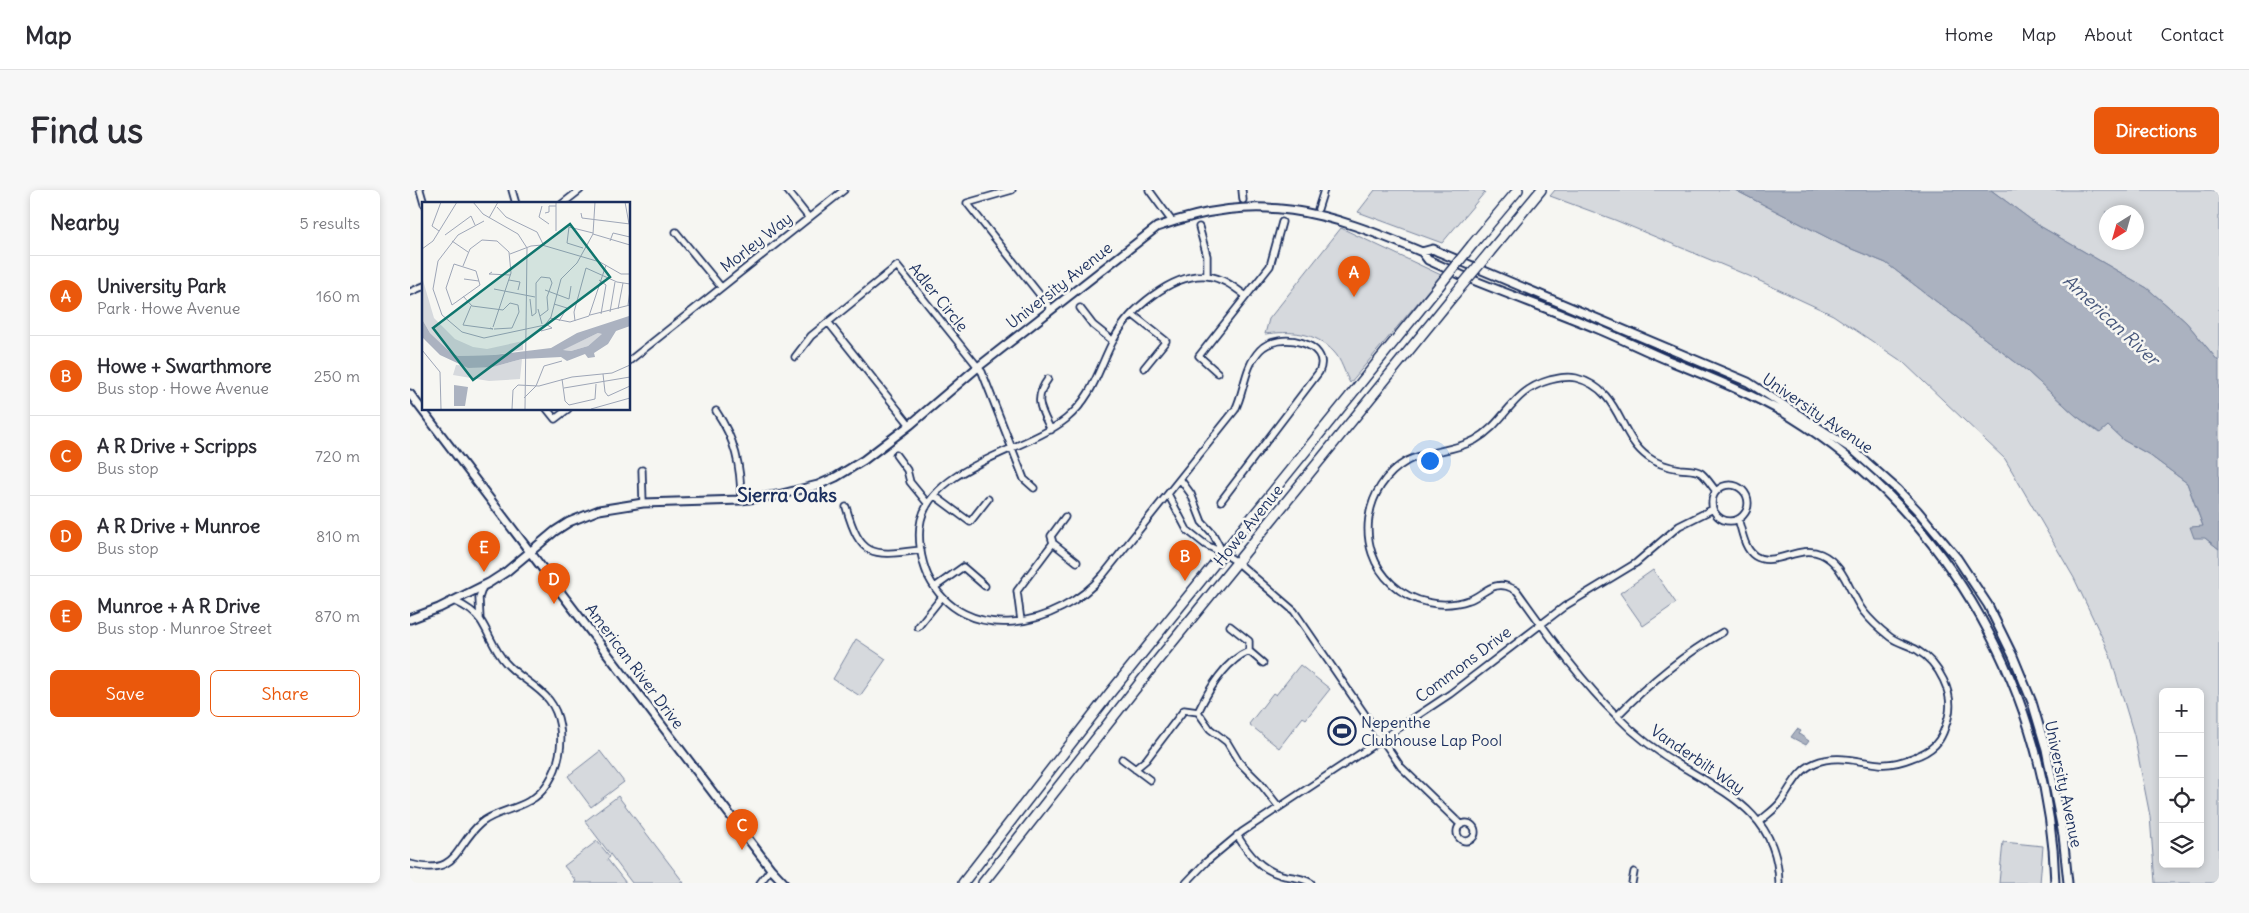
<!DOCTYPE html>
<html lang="en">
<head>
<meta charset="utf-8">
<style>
	body { margin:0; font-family:Delius,sans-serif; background:#f7f7f7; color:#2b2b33 }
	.controls { position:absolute; right:15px; bottom:15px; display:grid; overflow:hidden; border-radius:8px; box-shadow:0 2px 8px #0003 }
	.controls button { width:45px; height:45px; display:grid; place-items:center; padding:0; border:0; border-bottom:1px solid #e1e1e2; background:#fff; color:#2b2b33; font:25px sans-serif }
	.compass { position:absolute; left:1689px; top:15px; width:45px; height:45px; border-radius:50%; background:#fff; box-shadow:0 2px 8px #0003; rotate:217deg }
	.you { position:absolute; left:1019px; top:270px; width:18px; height:18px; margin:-12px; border:4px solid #fff; border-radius:50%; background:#1a73e8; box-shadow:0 0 0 8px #1a73e833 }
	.badge { display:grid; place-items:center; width:32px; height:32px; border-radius:50%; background:#ea580c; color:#fff; font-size:16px; font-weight:700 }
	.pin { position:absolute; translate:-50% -41px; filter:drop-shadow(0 1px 2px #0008) }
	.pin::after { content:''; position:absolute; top:26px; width:18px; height:15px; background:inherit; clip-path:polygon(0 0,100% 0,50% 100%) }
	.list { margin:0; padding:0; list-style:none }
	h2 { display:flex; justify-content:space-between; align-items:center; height:65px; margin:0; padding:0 20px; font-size:21px }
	h2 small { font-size:16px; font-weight:400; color:#7c7c81 }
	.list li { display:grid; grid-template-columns:32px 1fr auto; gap:15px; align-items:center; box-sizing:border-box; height:80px; padding:0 20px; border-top:1px solid #e1e1e2 }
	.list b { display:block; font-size:19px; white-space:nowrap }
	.list p { margin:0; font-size:16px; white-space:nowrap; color:#7c7c81 }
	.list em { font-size:16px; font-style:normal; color:#7c7c81 }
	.actions { display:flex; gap:10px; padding:15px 20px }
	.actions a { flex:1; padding:11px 0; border:1px solid #ea580c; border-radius:8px; text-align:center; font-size:18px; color:#ea580c }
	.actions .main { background:#ea580c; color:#fff }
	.icon { flex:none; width:28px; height:28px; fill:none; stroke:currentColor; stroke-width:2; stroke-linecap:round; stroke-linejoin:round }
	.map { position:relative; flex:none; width:1809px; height:693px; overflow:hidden; border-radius:8px }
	header { display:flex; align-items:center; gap:30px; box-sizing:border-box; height:70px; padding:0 25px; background:#fff; border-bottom:1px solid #e1e1e2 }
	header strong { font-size:24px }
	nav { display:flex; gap:28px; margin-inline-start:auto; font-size:18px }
	.intro { display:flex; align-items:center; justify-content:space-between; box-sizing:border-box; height:120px; padding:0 30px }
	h1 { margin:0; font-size:35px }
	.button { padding:12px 22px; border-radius:8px; background:#ea580c; color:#fff; font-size:18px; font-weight:700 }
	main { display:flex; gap:30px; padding:0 30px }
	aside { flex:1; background:#fff; border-radius:8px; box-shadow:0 2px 8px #0003 }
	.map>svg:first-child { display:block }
</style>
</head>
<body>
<header>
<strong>Map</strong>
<nav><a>Home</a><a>Map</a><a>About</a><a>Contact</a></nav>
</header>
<div class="intro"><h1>Find us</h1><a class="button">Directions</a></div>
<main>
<aside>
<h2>Nearby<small>5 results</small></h2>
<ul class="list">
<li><span class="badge">A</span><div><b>University Park</b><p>Park · Howe Avenue</p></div><em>160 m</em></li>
<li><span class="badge">B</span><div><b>Howe + Swarthmore</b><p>Bus stop · Howe Avenue</p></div><em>250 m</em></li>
<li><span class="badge">C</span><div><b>A R Drive + Scripps</b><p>Bus stop</p></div><em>720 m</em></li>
<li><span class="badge">D</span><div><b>A R Drive + Munroe</b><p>Bus stop</p></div><em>810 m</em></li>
<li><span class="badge">E</span><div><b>Munroe + A R Drive</b><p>Bus stop · Munroe Street</p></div><em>870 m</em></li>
</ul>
<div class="actions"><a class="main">Save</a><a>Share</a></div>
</aside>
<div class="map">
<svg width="1809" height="693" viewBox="0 0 1809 693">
	<rect width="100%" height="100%" fill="#f6f6f2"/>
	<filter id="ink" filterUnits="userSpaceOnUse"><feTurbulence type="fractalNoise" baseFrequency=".02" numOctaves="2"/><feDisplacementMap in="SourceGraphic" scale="10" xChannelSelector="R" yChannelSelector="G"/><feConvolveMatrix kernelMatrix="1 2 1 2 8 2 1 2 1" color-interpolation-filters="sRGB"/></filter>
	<g filter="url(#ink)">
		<!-- green -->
		<path fill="#d6d9dd" stroke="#78849e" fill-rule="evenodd" d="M965,0h106l4,2 -43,51 -84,-31z
			M1145,0h180l107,55 44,18 141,108 48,44 24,18 9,-7 15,14 25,14 39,29 16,43 2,12 14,11v334h-64l-5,-67 -16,-81 -25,-83 -35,-74 -69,-119 -102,-97 -70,-47 -84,-39 -134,-56 -65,-24zM1753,502h37v172h-37z
			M1581,0h222l6,6v166l-33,-40 -39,-34 -109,-63zM1696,22h30v30h-30z
			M931,38l100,47 -91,108c-5,-9 -9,-24 -16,-31 -19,-21 -44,-21 -69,-18l4,-15z
			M1243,380l23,33 -33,23 -23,-33z
			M446,449l30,20 -26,37 -27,-17z
			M890,475l30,24 -24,30 -3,-2 -24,31 -30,-24 24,-31 3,2z
			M190,561l24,31 -33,25 -23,-31z
			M208,606l66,87h-52l-47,-62z
			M187,651l13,16 -3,2 19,24h-52l2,-2 -12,-15z
			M1593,652l40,4 -3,37h-41z"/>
		<!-- water -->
		<path fill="#abb2c0" stroke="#717e99" d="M1325,0h256l47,35 109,63 39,34 33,40v187l-14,-11h-11l-4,-11 13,-1 -16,-43 -39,-29 -25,-14 -15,-14 -8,7 -25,-18 -48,-44 -141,-108 -44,-18z
			M935,530l6,4 -13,17 -5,-4z
			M1387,539l4,2 -2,3 10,7 -3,4 -15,-8z"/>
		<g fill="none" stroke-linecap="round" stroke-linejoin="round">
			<!-- minor casing -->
			<g stroke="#1b2f5e" stroke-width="9">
				<path id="minor" d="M10,0l4,14
					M102,0l4,14
					M377,0l22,28
					M602,0l-45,13 84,106
					M739,0l22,30
					M832,0l1,10
					M152,14l18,-14
					M908,19l6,-19
					M789,37l8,29v20
					M266,42l45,55
					M0,102l14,-6
					M670,118l13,17 20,16
					M722,124l34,27 -22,27
					M418,132l82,103
					M385,167l16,-21 86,-70 85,106 42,107 10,9
					M219,171l215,-171
					M808,183l-19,-17 71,-90 12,-44
					M638,189c-15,20 -7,31 3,51
					M137,219l8,10 13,-10
					M306,221c19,28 25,55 25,89
					M486,265l11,15 3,12 18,22
					M232,280l1,33
					M770,289l11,15 11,28 11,12 10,19
					M1302 313a18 18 0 1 1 36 0a18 18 0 1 1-36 0Z
					M1306,301c-5,-6 -9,-13 -15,-18 -6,-4 -14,-3 -21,-4 -12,-2 -23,-5 -32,-12 -30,-21 -27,-68 -72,-79 -9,-2 -17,0 -26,2 -40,11 -43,42 -75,60 -22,12 -47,10 -68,21 -44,25 -53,88 -15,123 20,19 51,25 77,16 10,-3 17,-12 27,-14 8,-2 14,1 21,5 31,43 62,88 100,125 19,20 42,37 66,51 49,29 95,51 96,116
					M758,304l19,36 19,15 17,8 14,9 57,49 107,156 60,58
					M525,306l35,26 18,-23
					M811,311l98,-129c14,-29 -40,-42 -59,-22 -16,17 -15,40 -25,60l-132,165c-44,52 -139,73 -175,1 -7,-16 -11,-39 -7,-56 14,-55 105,-69 145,-101 28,-23 32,-50 48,-80 15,-29 58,-66 93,-63 16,2 27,11 39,20
					M436,317c15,52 26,49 75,43
					M655,327l-14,19 2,7 24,19
					M1328,329c4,11 6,30 17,37 19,12 44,-12 66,-2 23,10 28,38 42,57 7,9 18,19 27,26 8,6 19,8 27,13 22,13 38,44 31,68 -3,10 -6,20 -13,27 -7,7 -14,10 -23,13 -10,4 -22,7 -33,6 -21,-2 -43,-10 -64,-1 -19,8 -24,26 -36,41 -6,7 -14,12 -20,18
					M525,397l28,-20 22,19
					M70,429l-1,-21 4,-12
					M611,431l-4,-30 36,-48
					M820,436l19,15v10
					M508,437l24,-30
					M853,473l-14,-12c-24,10 -40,38 -51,61l12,17 17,13 12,20 21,21 19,24
					M1207,526c32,-33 66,-61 106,-84
					M712,569l28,21
					M725,579l11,-9 38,-50 14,2
					M1047 642a9 9 0 1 1 18 0a9 9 0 1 1-18 0Z
					M827,645c12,20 25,36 48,41 8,1 19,2 26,7
					M0,674c49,13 44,-18 71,-41 13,-11 33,-13 48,-22 32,-17 42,-73 20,-101 -12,-15 -31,-23 -43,-37 -12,-13 -16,-28 -25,-42 -6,-9 -18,-16 -27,-20
					M350,693l11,-14
					M776,693l20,-21 36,-30 208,-138 115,-88 71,-43 43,-37 34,-17
					M1222,693l2,-11"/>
			</g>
			<!-- tertiary casing -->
			<g stroke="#1b2f5e" stroke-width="11">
				<path id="tertiary" d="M1012,62l11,-3 6,3 309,130 105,68 44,39 20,21 40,48 31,47 25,51 19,46 14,47 17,86 5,48
					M0,204l361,475 13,14
					M0,429l29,-11 50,-25 17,-11 49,-41 14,-9 30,-12 44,-7 98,-3 37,-5 40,-10 18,-8 28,-17 46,-35 68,-58 179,-140c103,-37 168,-16 265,25l6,8 33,15c45,19 92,35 137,54 24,10 48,22 72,32 42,17 82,33 121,56 159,98 259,281 264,466"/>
			</g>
			<!-- primary casing -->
			<g stroke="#1b2f5e" stroke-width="12">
				<path id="primary" d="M1062,55l46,-55
					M1079,63l52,-63
					M553,693l147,-190 329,-407
					M573,693l174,-222 297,-366"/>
			</g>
			<!-- minor -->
			<use href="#minor" stroke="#f6f6f2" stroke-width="5.5"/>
			<!-- tertiary -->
			<use href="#tertiary" stroke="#f6f6f2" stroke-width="7"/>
			<!-- primary -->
			<use href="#primary" stroke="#f6f6f2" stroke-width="9"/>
			<!-- primary-bridge casing -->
			<g stroke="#1b2f5e" stroke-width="12" stroke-linecap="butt">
				<path id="primary-bridge" d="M1029,96l33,-41
					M1044,105l35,-42"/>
			</g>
			<!-- primary-bridge -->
			<use href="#primary-bridge" stroke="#f6f6f2" stroke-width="9"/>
		</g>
	</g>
	<!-- icons -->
	<defs>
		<g id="stadium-ring" transform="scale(1.4375)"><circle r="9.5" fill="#f6f6f2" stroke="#1b2f5e" stroke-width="1.5"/><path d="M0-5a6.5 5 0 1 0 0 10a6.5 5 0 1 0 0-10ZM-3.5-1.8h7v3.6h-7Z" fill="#1b2f5e"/></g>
	</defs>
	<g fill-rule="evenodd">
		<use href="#stadium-ring" x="932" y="541"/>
	</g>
	<g text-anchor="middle" stroke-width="5" stroke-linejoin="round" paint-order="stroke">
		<!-- street labels -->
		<g font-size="16" fill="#1b2f5e" stroke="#f6f6f2">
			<text transform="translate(346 52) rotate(-38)" y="6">Morley Way</text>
			<text transform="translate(649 95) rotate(-38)" y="6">University Avenue</text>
			<text transform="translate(529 107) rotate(51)" y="6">Adler Circle</text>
			<text transform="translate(1408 223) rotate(34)" y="6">University Avenue</text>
			<text transform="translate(838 335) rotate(-51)" y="6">Howe Avenue</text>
			<text transform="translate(1053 474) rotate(-37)" y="6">Commons Drive</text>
			<text transform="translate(225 476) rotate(53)" y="6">American River Drive</text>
			<text transform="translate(1288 569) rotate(34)" y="6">Vanderbilt Way</text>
			<text transform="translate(1654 594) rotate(78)" y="6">University Avenue</text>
		</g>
		<!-- poi labels -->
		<g font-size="16" fill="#1b2f5e" stroke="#f6f6f2" text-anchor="start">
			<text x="951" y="538">Nepenthe<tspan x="951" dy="18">Clubhouse Lap Pool</tspan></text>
		</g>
		<!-- water labels -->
		<g font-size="18" font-style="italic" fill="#46567b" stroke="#f6f6f2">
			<text transform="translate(1701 130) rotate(43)" y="6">American River</text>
		</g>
		<!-- quarter labels -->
		<g font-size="19" font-weight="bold" fill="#1b2f5e" stroke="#f6f6f2">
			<text x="377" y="312">Sierra Oaks</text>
		</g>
	</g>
	<!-- overview -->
	<g transform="translate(12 12)">
		<rect width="208" height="208" fill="#f6f6f2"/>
		<path d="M0,75l12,41 21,21 18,8 14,2 36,-8v9l-29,5 -36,1 -8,-4 -20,-19 -8,-14zM176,131l5,1 -15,12 -17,5 -9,-1zM100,157l-2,20 -31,2 -36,-6 3,-10 37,2z" fill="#d6d9dd"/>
		<path d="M207,114l1,10 -14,5 -8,13 -14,9 1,4 -7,1 -3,-4 -18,7 -6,-4 -39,2 -29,8 -25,1 -28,-13 -18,-18v-18l8,14 20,19 8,4 36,-1 57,-7 26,-15zM176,131l4,1 -14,12 -17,5 -8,-1zM32,183l14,2 -3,19h-11z" fill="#abb2c0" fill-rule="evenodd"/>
		<path fill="none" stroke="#9ea6b7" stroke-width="1" d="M51,0l10,12 35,20 9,14 -2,161M203,0l4,22M120,4l-3,11 10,7M75,5l9,10 31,15 7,14M123,11l4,-1v-6h7M159,11l1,5 48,6M67,16l9,-16M17,29l-7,-5 9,-24M134,29v-29M171,32l37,11M23,33l26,-19 4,9M30,39l16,11M188,39l3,-8 17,4M161,46l-16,-5 2,-16 24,6M0,47l11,-8 24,-39M88,52l21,-8 11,-1 58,17 21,12h9M32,62l22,7 4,14 -28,20 -6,-17zM41,64l7,-17 12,-9 15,1 12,11 2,21 -18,54M70,70l-3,2 21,1M42,77l15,2M87,78l11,2 -2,8M177,78l7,5 -5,29M72,87l41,8M123,88l24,9 2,-13M41,94l9,10 31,4 7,-7 8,2 1,7 -7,16 -18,1M108,97l2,17 4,-3v-30l5,-6 9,1 2,5 -5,14 1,13 -8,6M132,102l13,4 -8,13M206,103l2,-15M49,104l-8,19 30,4 -3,-1M116,107l4,15M196,107l5,-26M188,110l5,-30M20,113l20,17 22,6 61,-13 6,-8 10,-38 16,-16 16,-29 2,-32M20,113l-9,-26 5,-28 20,-26 26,-14M168,113l40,-10M128,116l20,4 19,-6 17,-51M153,119l-1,-9 12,-44 31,14 13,2M118,126l1,3 11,-3 -6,-4M0,148l18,22 1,37M181,172l2,18 3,4 22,-10M140,177l3,22 4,4 26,-6 1,-15M114,184l8,-20 18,-5M142,186l66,-11M102,196l12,-12M90,207l1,-19 5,-5 21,1 33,-9 40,-4 18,-8M169,207l39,-11"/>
		<path fill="#0f766e" fill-opacity="0.15" stroke="#0f766e" stroke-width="2.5" d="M148,22l40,53 -137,103 -40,-52z"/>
		<rect width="208" height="208" fill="none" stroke="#1b2f5e" stroke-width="2.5"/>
	</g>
</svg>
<div class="controls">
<button>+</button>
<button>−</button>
<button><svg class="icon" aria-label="locate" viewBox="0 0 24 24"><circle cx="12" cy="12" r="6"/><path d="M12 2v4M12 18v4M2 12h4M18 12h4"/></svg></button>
<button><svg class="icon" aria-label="layers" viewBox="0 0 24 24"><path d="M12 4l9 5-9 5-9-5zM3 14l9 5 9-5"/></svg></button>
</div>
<svg class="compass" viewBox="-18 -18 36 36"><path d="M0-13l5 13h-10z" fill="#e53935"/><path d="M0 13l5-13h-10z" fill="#7c7c81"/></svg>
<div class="you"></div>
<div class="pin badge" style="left:944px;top:107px">A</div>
<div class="pin badge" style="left:775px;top:391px">B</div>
<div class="pin badge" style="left:332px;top:660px">C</div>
<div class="pin badge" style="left:144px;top:414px">D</div>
<div class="pin badge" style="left:74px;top:382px">E</div>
</div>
</main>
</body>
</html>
